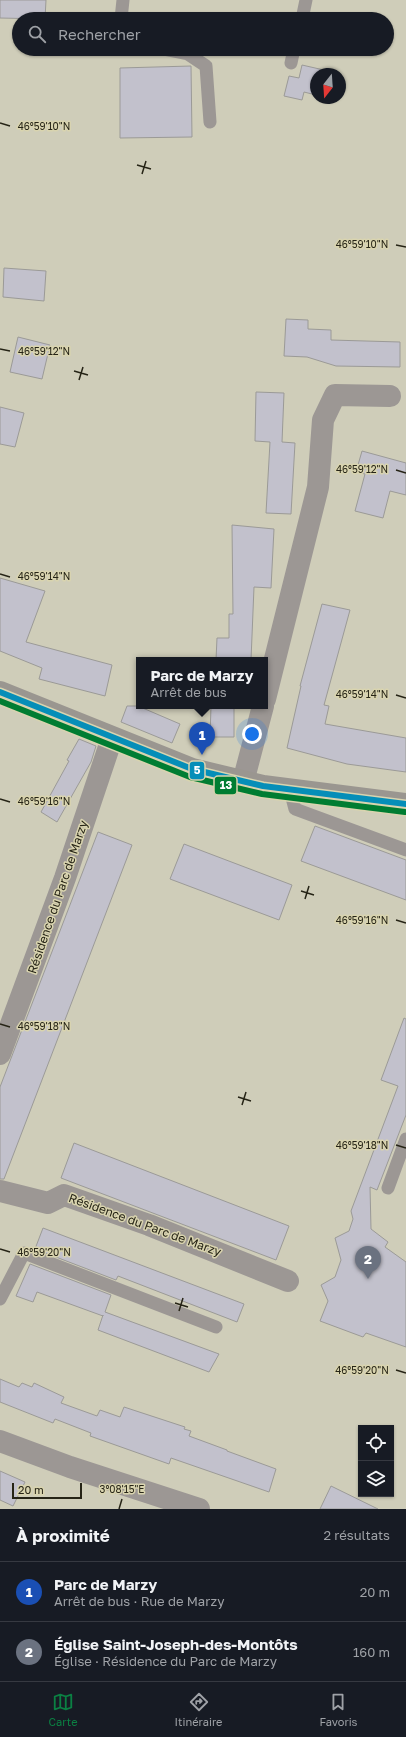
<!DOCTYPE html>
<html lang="fr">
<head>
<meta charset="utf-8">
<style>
	body { margin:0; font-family:"Golos Text",sans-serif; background:#20242c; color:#f1f3f6 }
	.controls { position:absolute; right:12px; bottom:12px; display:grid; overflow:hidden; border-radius:0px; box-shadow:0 1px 3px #0004 }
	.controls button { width:36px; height:36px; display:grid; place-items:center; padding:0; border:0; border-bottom:1px solid #363941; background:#171b24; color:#f1f3f6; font:20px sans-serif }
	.compass { position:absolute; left:310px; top:68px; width:36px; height:36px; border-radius:50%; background:#171b24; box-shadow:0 1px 3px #0004; rotate:197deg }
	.scale { position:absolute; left:12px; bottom:10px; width:70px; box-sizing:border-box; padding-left:4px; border:2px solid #262416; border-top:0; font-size:11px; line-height:14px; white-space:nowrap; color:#262416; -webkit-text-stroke:3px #d9d4af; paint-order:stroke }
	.you { position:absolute; left:252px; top:734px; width:14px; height:14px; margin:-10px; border:3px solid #fff; border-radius:50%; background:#1a73e8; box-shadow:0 0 0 6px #1a73e833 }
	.badge { display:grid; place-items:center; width:26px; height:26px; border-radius:50%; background:#0b8043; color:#fff; font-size:13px; font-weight:700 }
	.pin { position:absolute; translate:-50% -33px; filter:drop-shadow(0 1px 2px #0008) }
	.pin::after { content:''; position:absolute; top:21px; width:14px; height:12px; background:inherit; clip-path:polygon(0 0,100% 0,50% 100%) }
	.popup { position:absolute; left:136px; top:657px; width:132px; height:52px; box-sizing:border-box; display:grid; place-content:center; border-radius:0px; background:#171b24; filter:drop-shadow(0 1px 3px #0005); font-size:13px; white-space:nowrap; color:#9ea1a6 }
	.popup b { font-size:15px; color:#f1f3f6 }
	.popup::after { content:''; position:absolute; left:50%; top:100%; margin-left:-8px; border:8px solid transparent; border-top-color:#171b24 }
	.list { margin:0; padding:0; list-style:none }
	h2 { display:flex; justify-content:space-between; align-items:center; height:52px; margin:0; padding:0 16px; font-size:17px }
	h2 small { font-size:13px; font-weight:400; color:#9ea1a6 }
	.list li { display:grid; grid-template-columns:26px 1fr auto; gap:12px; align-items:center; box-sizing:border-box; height:60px; padding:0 16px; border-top:1px solid #363941 }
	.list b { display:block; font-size:15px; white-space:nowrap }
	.list p { margin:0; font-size:13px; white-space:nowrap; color:#9ea1a6 }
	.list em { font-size:13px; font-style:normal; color:#9ea1a6 }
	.icon { flex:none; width:22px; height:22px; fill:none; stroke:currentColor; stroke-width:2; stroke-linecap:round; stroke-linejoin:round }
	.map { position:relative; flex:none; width:406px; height:1509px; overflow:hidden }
	.search { position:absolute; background:#171b24; box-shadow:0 1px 3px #0004; left:12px; right:12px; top:12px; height:44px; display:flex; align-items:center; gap:10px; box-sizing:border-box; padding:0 14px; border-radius:22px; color:#9ea1a6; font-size:15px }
	.sheet { height:172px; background:#171b24 }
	nav { display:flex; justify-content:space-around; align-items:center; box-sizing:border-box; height:56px; border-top:1px solid #363941; background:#171b24; font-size:11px; color:#9ea1a6 }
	nav a { display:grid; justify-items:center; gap:2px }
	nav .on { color:#0b8043 }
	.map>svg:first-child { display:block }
</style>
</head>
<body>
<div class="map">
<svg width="406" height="1509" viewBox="0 0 406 1509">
	<rect width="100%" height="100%" fill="#cfcdb9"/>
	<!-- building -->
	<path fill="#c2c1cc" stroke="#9b9a97" d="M0,0h46l-1,19 -45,-1z
		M302,65l35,8 -1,1h-20v21l-12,-3 -2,8 -18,-4 5,-20 10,2z
		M191,66l1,71 -72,1v-70z
		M4,268l42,3 -2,30 -41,-4z
		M286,319l22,1v9l23,1v10l69,2v25l-64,-1 -29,-9 -23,-1z
		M18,337l32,8 -8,34 -32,-7z
		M256,392l28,1 -2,49 13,1 -4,71 -25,-1 4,-71 -15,-1z
		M0,407l24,6 -9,34 -15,-3z
		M362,451l44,12v32l-16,-4 -7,27 -28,-7 10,-37 -9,-2z
		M232,525l42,4 -3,59 -17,-1 -3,73h-35l1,-22h12v-24h4z
		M0,578l45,13 -19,51 86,23 -7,31 -66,-17 3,-11 -42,-17z
		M322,604l28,6 -26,95 5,1 -4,18 81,14v34l-59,-8 -60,-16 14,-62h-1z
		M127,706h11l42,18 -8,19 -51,-21z
		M211,706h23v31h-24z
		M79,739l17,7 -5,16 -34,60 -16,-10 28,-51 -2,-1z
		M315,826l91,34v40l-105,-39z
		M98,832l34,13 -128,334h-4v-92z
		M184,844l108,41 -13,35 -109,-41z
		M404,1018l2,1v96l-29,75 -7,-3 1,42 17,13 -3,5 21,15v85l-40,-14 -3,4 -43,-16 8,-20 -7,-16 14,-8 6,-17 -6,-22 14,-7 4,-12 -2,-8 47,-125 -17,-6z
		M74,1143l215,83 -13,34 -215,-82z
		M43,1228l201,76 -7,18 -119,-46 -2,4 -81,-31z
		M30,1264l81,31 -6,17 114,42 -10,18 -111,-42 5,-15v1l-66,-24 -4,10 -17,-6z
		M0,1379l19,8 3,-4 10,4 2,-4 30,14 -3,6 36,13 3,-6 20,7 4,-10 61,20 -1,2 7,2 -2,5 38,14v1l49,18 -7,23 -98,-34 -2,6 -79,-28 1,-3 -36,-14 -2,4 -53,-21z
		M0,1471l25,11 -12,24 -13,-6z
		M331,1486l47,23h-58z"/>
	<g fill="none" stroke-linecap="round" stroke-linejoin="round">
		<!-- lane -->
		<path stroke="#9c9794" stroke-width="13" d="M121,19l2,-19
			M302,19l4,-19
			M163,49l25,5 18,12 4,56
			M291,63l3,-14
			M290,790l5,19 111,41
			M388,1188l18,-49
			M0,1299l24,-46 192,74"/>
		<!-- street -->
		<path stroke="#9c9794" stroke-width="22" d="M265,699l53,-212 5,-67 12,-25 55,1
			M243,782l20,-76
			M0,1054l65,-176 47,-140
			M0,1191l48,12 16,-8 85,30 139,56
			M0,1441l70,26 129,42"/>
		<!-- secondary -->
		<path stroke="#9a9690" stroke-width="22" d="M0,692l192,77 71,17 143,18"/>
		<!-- bus-1 casing -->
		<g stroke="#d9d4af" stroke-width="9">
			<path id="bus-1" d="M0,692l192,77 71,17 143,18"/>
		</g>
		<!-- bus-2 casing -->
		<g stroke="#d9d4af" stroke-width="9">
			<path id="bus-2" d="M0,701l190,76 72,17 143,18"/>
		</g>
		<!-- bus-1 -->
		<use href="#bus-1" stroke="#068eb8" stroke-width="6"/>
		<!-- bus-2 -->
		<use href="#bus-2" stroke="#007d32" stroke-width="6"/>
	</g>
	<!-- ticks -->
	<path fill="none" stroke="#262416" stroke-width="1.5" d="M0,123l10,3M137,165l14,4M142,174l4,-13M396,245l10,2M0,349l10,2M74,371l14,4M79,380l4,-13M396,470l10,3M0,574l10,3M396,695l10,3M0,799l10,3M301,891l13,4M305,899l4,-13M396,920l10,3M0,1024l10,3M238,1097l13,4M242,1105l4,-13M396,1145l10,3M0,1249l10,3M175,1303l13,4M179,1311l4,-13M396,1370l10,3M119,1509l3,-10"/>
	<g text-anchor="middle" stroke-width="3" stroke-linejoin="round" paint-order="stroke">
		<!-- street labels -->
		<g font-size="12" fill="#262416" stroke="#d9d4af">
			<text transform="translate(58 897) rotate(-71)" y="4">Résidence du Parc de Marzy</text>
			<text transform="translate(145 1225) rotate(20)" y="4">Résidence du Parc de Marzy</text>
		</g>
	</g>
	<g font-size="10" text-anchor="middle" fill="#262416" stroke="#d9d4af" stroke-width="3" stroke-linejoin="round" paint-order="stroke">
		<text x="44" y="130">46°59'10"N</text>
		<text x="362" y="248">46°59'10"N</text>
		<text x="44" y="355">46°59'12"N</text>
		<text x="362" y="473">46°59'12"N</text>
		<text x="44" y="580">46°59'14"N</text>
		<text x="362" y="698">46°59'14"N</text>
		<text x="44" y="805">46°59'16"N</text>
		<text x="362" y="924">46°59'16"N</text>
		<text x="44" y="1030">46°59'18"N</text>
		<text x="362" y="1149">46°59'18"N</text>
		<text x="44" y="1256">46°59'20"N</text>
		<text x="362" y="1374">46°59'20"N</text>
		<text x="122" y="1493">3°08'15"E</text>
	</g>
	<g stroke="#d9d4af" stroke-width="1.5">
		<rect x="189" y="761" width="16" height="19" rx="4" fill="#068eb8"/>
		<rect x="214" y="776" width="23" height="19" rx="4" fill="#007d32"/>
	</g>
	<g font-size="11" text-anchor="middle" font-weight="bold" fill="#fff">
		<text x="197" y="774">5</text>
		<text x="226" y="789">13</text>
	</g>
</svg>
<div class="controls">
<button><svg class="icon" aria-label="locate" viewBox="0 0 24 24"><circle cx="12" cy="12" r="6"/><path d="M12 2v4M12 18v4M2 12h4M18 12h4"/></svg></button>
<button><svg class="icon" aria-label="layers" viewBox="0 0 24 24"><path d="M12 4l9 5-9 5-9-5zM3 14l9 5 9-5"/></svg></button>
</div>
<svg class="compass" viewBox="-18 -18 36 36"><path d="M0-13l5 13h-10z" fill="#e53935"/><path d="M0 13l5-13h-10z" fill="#9ea1a6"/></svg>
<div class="scale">20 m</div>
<div class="you"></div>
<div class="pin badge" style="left:202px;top:755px;background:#1a4fb4">1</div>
<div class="popup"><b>Parc de Marzy</b>Arrêt de bus</div>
<div class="pin badge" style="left:368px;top:1279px;background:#6b7280">2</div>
<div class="search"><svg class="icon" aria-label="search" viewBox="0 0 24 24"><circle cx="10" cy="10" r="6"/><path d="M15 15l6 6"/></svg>Rechercher</div>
</div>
<section class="sheet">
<h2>À proximité<small>2 résultats</small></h2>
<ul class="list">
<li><span class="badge" style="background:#1a4fb4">1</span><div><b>Parc de Marzy</b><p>Arrêt de bus · Rue de Marzy</p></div><em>20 m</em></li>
<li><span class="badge" style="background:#6b7280">2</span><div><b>Église Saint-Joseph-des-Montôts</b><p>Église · Résidence du Parc de Marzy</p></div><em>160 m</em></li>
</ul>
</section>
<nav>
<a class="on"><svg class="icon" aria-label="map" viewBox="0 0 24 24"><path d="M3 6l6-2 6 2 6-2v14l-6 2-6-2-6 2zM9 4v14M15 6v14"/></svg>Carte</a>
<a><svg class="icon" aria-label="directions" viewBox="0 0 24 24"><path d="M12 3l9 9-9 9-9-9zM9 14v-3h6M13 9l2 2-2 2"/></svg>Itinéraire</a>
<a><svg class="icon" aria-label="saved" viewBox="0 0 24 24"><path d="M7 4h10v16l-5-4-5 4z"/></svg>Favoris</a>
</nav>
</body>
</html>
